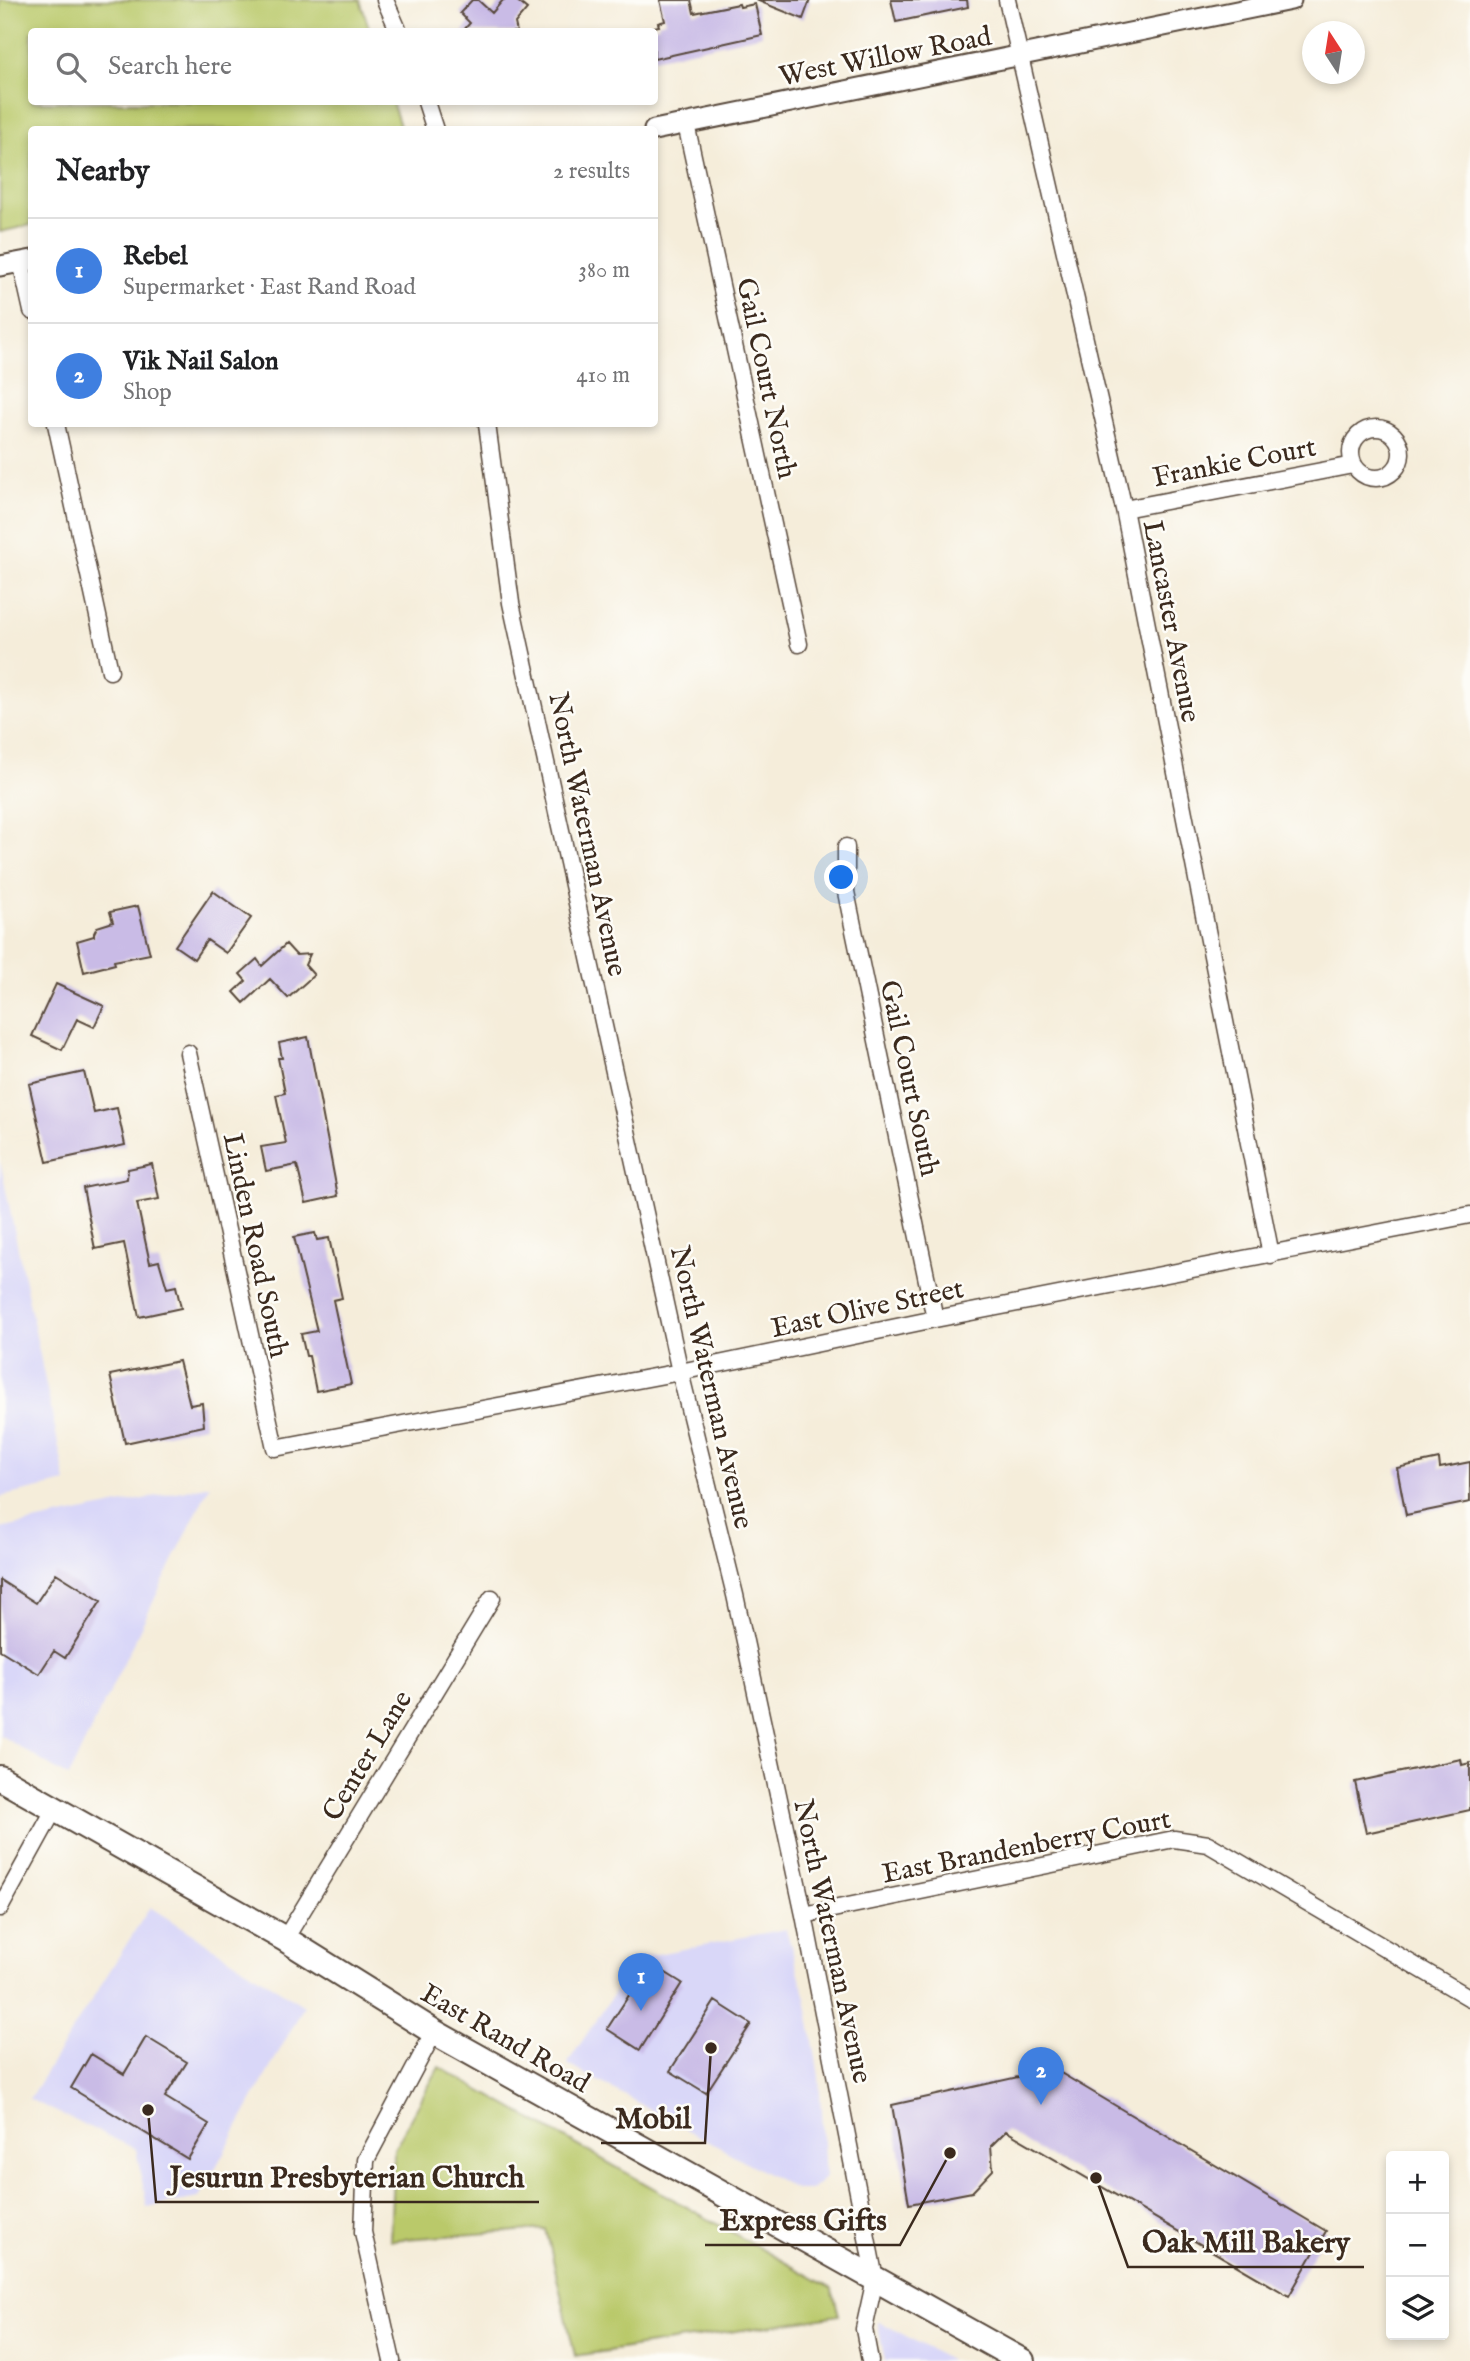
<!DOCTYPE html>
<html lang="en">
<head>
<meta charset="utf-8">
<style>
	body { margin:0; font-family:"IM FELL English",serif; background:#f2f2f2; color:#202124 }
	.controls { position:absolute; right:21px; bottom:21px; display:grid; overflow:hidden; border-radius:7px; box-shadow:0 4px 10px #0003 }
	.controls button { width:63px; height:63px; display:grid; place-items:center; padding:0; border:0; border-bottom:2px solid #e0e0e0; background:#fff; color:#202124; font:35px sans-serif }
	.compass { position:absolute; left:1302px; top:21px; width:63px; height:63px; border-radius:50%; background:#fff; box-shadow:0 4px 10px #0003; rotate:348deg }
	.you { position:absolute; left:842px; top:878px; width:24px; height:24px; margin:-18px; border:5px solid #fff; border-radius:50%; background:#1a73e8; box-shadow:0 0 0 10px #1a73e833 }
	.badge { display:grid; place-items:center; width:46px; height:46px; border-radius:50%; background:#c8321e; color:#fff; font-size:23px; font-weight:700 }
	.pin { position:absolute; translate:-50% -58px; filter:drop-shadow(0 2px 4px #0008) }
	.pin::after { content:''; position:absolute; top:37px; width:24px; height:21px; background:inherit; clip-path:polygon(0 0,100% 0,50% 100%) }
	.list { margin:0; padding:0; list-style:none }
	h2 { display:flex; justify-content:space-between; align-items:center; height:91px; margin:0; padding:0 28px; font-size:30px }
	h2 small { font-size:23px; font-weight:400; color:#757577 }
	.list li { display:grid; grid-template-columns:46px 1fr auto; gap:21px; align-items:center; box-sizing:border-box; height:105px; padding:0 28px; border-top:2px solid #e0e0e0 }
	.list b { display:block; font-size:26px; white-space:nowrap }
	.list p { margin:0; font-size:23px; white-space:nowrap; color:#757577 }
	.list em { font-size:23px; font-style:normal; color:#757577 }
	.icon { flex:none; width:38px; height:38px; fill:none; stroke:currentColor; stroke-width:2; stroke-linecap:round; stroke-linejoin:round }
	.map { position:relative; flex:none; width:1470px; height:2361px; overflow:hidden }
	.search { position:absolute; background:#fff; box-shadow:0 4px 10px #0003; left:28px; top:28px; width:630px; height:77px; display:flex; align-items:center; gap:18px; box-sizing:border-box; padding:0 24px; border-radius:7px; color:#757577; font-size:26px }
	.panel { position:absolute; background:#fff; box-shadow:0 4px 10px #0003; left:28px; top:126px; width:630px; height:301px; border-radius:7px }
	.map>svg:first-child { display:block }
</style>
</head>
<body>
<div class="map">
<svg width="1470" height="2361" viewBox="0 0 1470 2361">
	<rect width="100%" height="100%" fill="#fdfcf7"/>
	<filter id="ink" filterUnits="userSpaceOnUse"><feTurbulence type="fractalNoise" baseFrequency=".0143" numOctaves="2"/><feDisplacementMap in="SourceGraphic" scale="14" xChannelSelector="R" yChannelSelector="G"/><feConvolveMatrix kernelMatrix="1 2 1 2 8 2 1 2 1" color-interpolation-filters="sRGB"/></filter>
	<filter id="wash" filterUnits="userSpaceOnUse"><feTurbulence type="fractalNoise" baseFrequency=".00686" numOctaves="4" result="noise"/><feDisplacementMap in="SourceGraphic" scale="28" xChannelSelector="R" yChannelSelector="G"/><feGaussianBlur stdDeviation="1.57" result="paint"/><feColorMatrix in="noise" values="0 0 0 0 0 0 0 0 0 0 0 0 0 0 0 0 0 1.4 0 .05"/><feComposite in="paint" operator="in"/></filter>
	<g filter="url(#wash)">
		<rect width="100%" height="100%" fill="#f5edda"/>
		<!-- built -->
		<path fill="#d9d7f8" d="M0,1161l66,321 -66,15z
			M210,1485l-142,292 -68,-42v-206z
			M150,1907l154,99 -105,192 -52,9 -11,-58 -107,-50z
			M786,1929l20,69 13,79 6,100 -7,8 -8,5h-13l-230,-126 70,-106z
			M877,2320l74,41h-66z"/>
		<!-- green -->
		<path fill="#bac96b" stroke="#7a7a44" stroke-width="2" d="M0,0h360l10,31 -338,1v70h360l9,27 -369,1 -1,95 -31,7z
			M439,2067l393,222 7,26 -264,41 -29,-127 -156,11 4,-91z"/>
		<g id="blocks">
			<!-- building -->
			<path fill="#c9bbe6" d="M472,0h6l14,13 11,-13h13l11,9 -12,14 2,9h-55l8,-9 -10,-10z
				M660,0h31l3,13 45,-9 1,3 15,-3 7,31 -108,24v-32l5,-1 -1,-3 7,-2z
				M756,0h54l-7,19z
				M891,0h76l1,7 -72,15z
				M213,891l38,27 -25,35 -19,-13 -13,19 -19,-13z
				M138,906l12,48 -36,7 1,3 -31,8 -7,-31 17,-5v-3l3,-6 16,-5 -3,-10z
				M286,944l10,11 14,-1 -5,11 9,10 -26,23 -18,-19 -26,24 -10,-11 12,-11 -6,-7 17,-15 5,7z
				M56,984l48,22 -10,21 -17,-8 -15,31 -30,-14z
				M308,1037l30,159 -32,7 -9,-38 -31,6 -5,-24 25,-4 -10,-48 9,-2 -7,-35h4l-3,-15z
				M84,1072l10,41 23,-5 8,37 -78,17 -18,-78z
				M152,1164l7,35 -22,4 13,60 9,-2 8,27 9,-2 5,22 -42,9 -15,-74 -29,6 -12,-61 44,-9 1,-10z
				M315,1233l2,7 12,-2 13,60 -9,2 18,84 -35,7 -7,-35h-3l-5,-22 16,-3 -23,-94z
				M179,1361l11,44 12,-2 2,23 -79,17 -15,-68z
				M1439,1459l1,9 30,-6v40l-64,13 -9,-47z
				M56,1573l45,28 -36,57 -11,-7 -15,23 -39,-24v-70l36,23z
				M1461,1759l1,6 8,-2v47l-104,23 -11,-51z
				M650,1963l32,20 -42,67 -33,-21z
				M715,2001l36,23 -45,69 -36,-22z
				M146,2037l41,25 -22,35 44,27 -21,35 -117,-71 20,-34 33,20z
				M1054,2069l272,162 -37,65 -283,-165 -15,15 2,24 -21,22 -63,12 -17,-99z"/>
		</g>
	</g>
	<g filter="url(#ink)">
		<use href="#blocks" fill-opacity="0" stroke="#57473a" stroke-width="2"/>
		<g fill="none" stroke-linecap="round" stroke-linejoin="round">
			<!-- minor casing -->
			<g stroke="#57473a" stroke-width="19">
				<path id="minor" d="M385,0l14,32
					M1007,0l117,509 147,746
					M426,102l9,28
					M686,124l113,520
					M21,262l11,49
					M56,424l54,247
					M487,424l24,179 169,769 55,223 69,320 71,364 -11,50 6,32
					M1351 453a25 25 0 1 1 50 0a25 25 0 1 1-50 0Z
					M1124,509l229,-44
					M846,847v45l89,427
					M188,1053l87,395 405,-76 255,-53 535,-104
					M0,1908l54,-98
					M804,1915l370,-76 34,5 262,154
					M285,1939l207,-341
					M392,2361l-29,-129 3,-72 68,-128"/>
			</g>
			<!-- tertiary casing -->
			<g stroke="#57473a" stroke-width="23">
				<path id="tertiary" d="M654,130l637,-130
					M0,266l32,-6"/>
			</g>
			<!-- primary casing -->
			<g stroke="#57473a" stroke-width="28">
				<path id="primary" d="M0,1778l285,161 149,93 588,329"/>
			</g>
			<!-- minor -->
			<use href="#minor" stroke="#fff" stroke-width="16"/>
			<!-- tertiary -->
			<use href="#tertiary" stroke="#fff" stroke-width="19"/>
			<!-- primary -->
			<use href="#primary" stroke="#fff" stroke-width="24"/>
		</g>
	</g>
	<g text-anchor="middle" stroke-width="5" stroke-linejoin="round" paint-order="stroke">
		<!-- street labels -->
		<g font-size="28" fill="#3b2a1e" stroke="#fdfcf7">
			<text transform="translate(885 55) rotate(-11)" y="10">West Willow Road</text>
			<text transform="translate(768 378) rotate(78)" y="10">Gail Court North</text>
			<text transform="translate(1234 461) rotate(-11)" y="10">Frankie Court</text>
			<text transform="translate(1173 621) rotate(79)" y="10">Lancaster Avenue</text>
			<text transform="translate(589 834) rotate(78)" y="10">North Waterman Avenue</text>
			<text transform="translate(911 1078) rotate(78)" y="10">Gail Court South</text>
			<text transform="translate(257 1245) rotate(78)" y="10">Linden Road South</text>
			<text transform="translate(867 1307) rotate(-12)" y="10">East Olive Street</text>
			<text transform="translate(713 1387) rotate(77)" y="10">North Waterman Avenue</text>
			<text transform="translate(366 1755) rotate(-59)" y="10">Center Lane</text>
			<text transform="translate(1026 1845) rotate(-11)" y="10">East Brandenberry Court</text>
			<text transform="translate(834 1941) rotate(78)" y="10">North Waterman Avenue</text>
			<text transform="translate(506 2037) rotate(30)" y="10">East Rand Road</text>
		</g>
	</g>
	<!-- callouts -->
	<path fill="none" stroke="#3b2a1e" stroke-width="2.5" d="M711 2048L705 2143H601M148 2110L156 2202H539M950 2153L900 2245H705M1096 2178L1128 2267H1364"/>
	<g fill="#3b2a1e" stroke="#fdfcf7" stroke-width="2.5">
		<circle cx="711" cy="2048" r="7"/>
		<circle cx="148" cy="2110" r="7"/>
		<circle cx="950" cy="2153" r="7"/>
		<circle cx="1096" cy="2178" r="7"/>
	</g>
	<g font-size="30" text-anchor="middle" font-weight="bold" fill="#3b2a1e" stroke="#fdfcf7" stroke-width="5" stroke-linejoin="round" paint-order="stroke">
		<text x="653" y="2128">Mobil</text>
		<text x="347" y="2187">Jesurun Presbyterian Church</text>
		<text x="803" y="2230">Express Gifts</text>
		<text x="1246" y="2252">Oak Mill Bakery</text>
	</g>
</svg>
<div class="controls">
<button>+</button>
<button>−</button>
<button><svg class="icon" aria-label="layers" viewBox="0 0 24 24"><path d="M12 4l9 5-9 5-9-5zM3 14l9 5 9-5"/></svg></button>
</div>
<svg class="compass" viewBox="-18 -18 36 36"><path d="M0-13l5 13h-10z" fill="#e53935"/><path d="M0 13l5-13h-10z" fill="#757577"/></svg>
<div class="you"></div>
<div class="pin badge" style="left:641px;top:2011px;background:#3f7fe0">1</div>
<div class="pin badge" style="left:1041px;top:2105px;background:#3f7fe0">2</div>
<div class="search"><svg class="icon" aria-label="search" viewBox="0 0 24 24"><circle cx="10" cy="10" r="6"/><path d="M15 15l6 6"/></svg>Search here</div>
<section class="panel">
<h2>Nearby<small>2 results</small></h2>
<ul class="list">
<li><span class="badge" style="background:#3f7fe0">1</span><div><b>Rebel</b><p>Supermarket · East Rand Road</p></div><em>380 m</em></li>
<li><span class="badge" style="background:#3f7fe0">2</span><div><b>Vik Nail Salon</b><p>Shop</p></div><em>410 m</em></li>
</ul>
</section>
</div>
</body>
</html>
